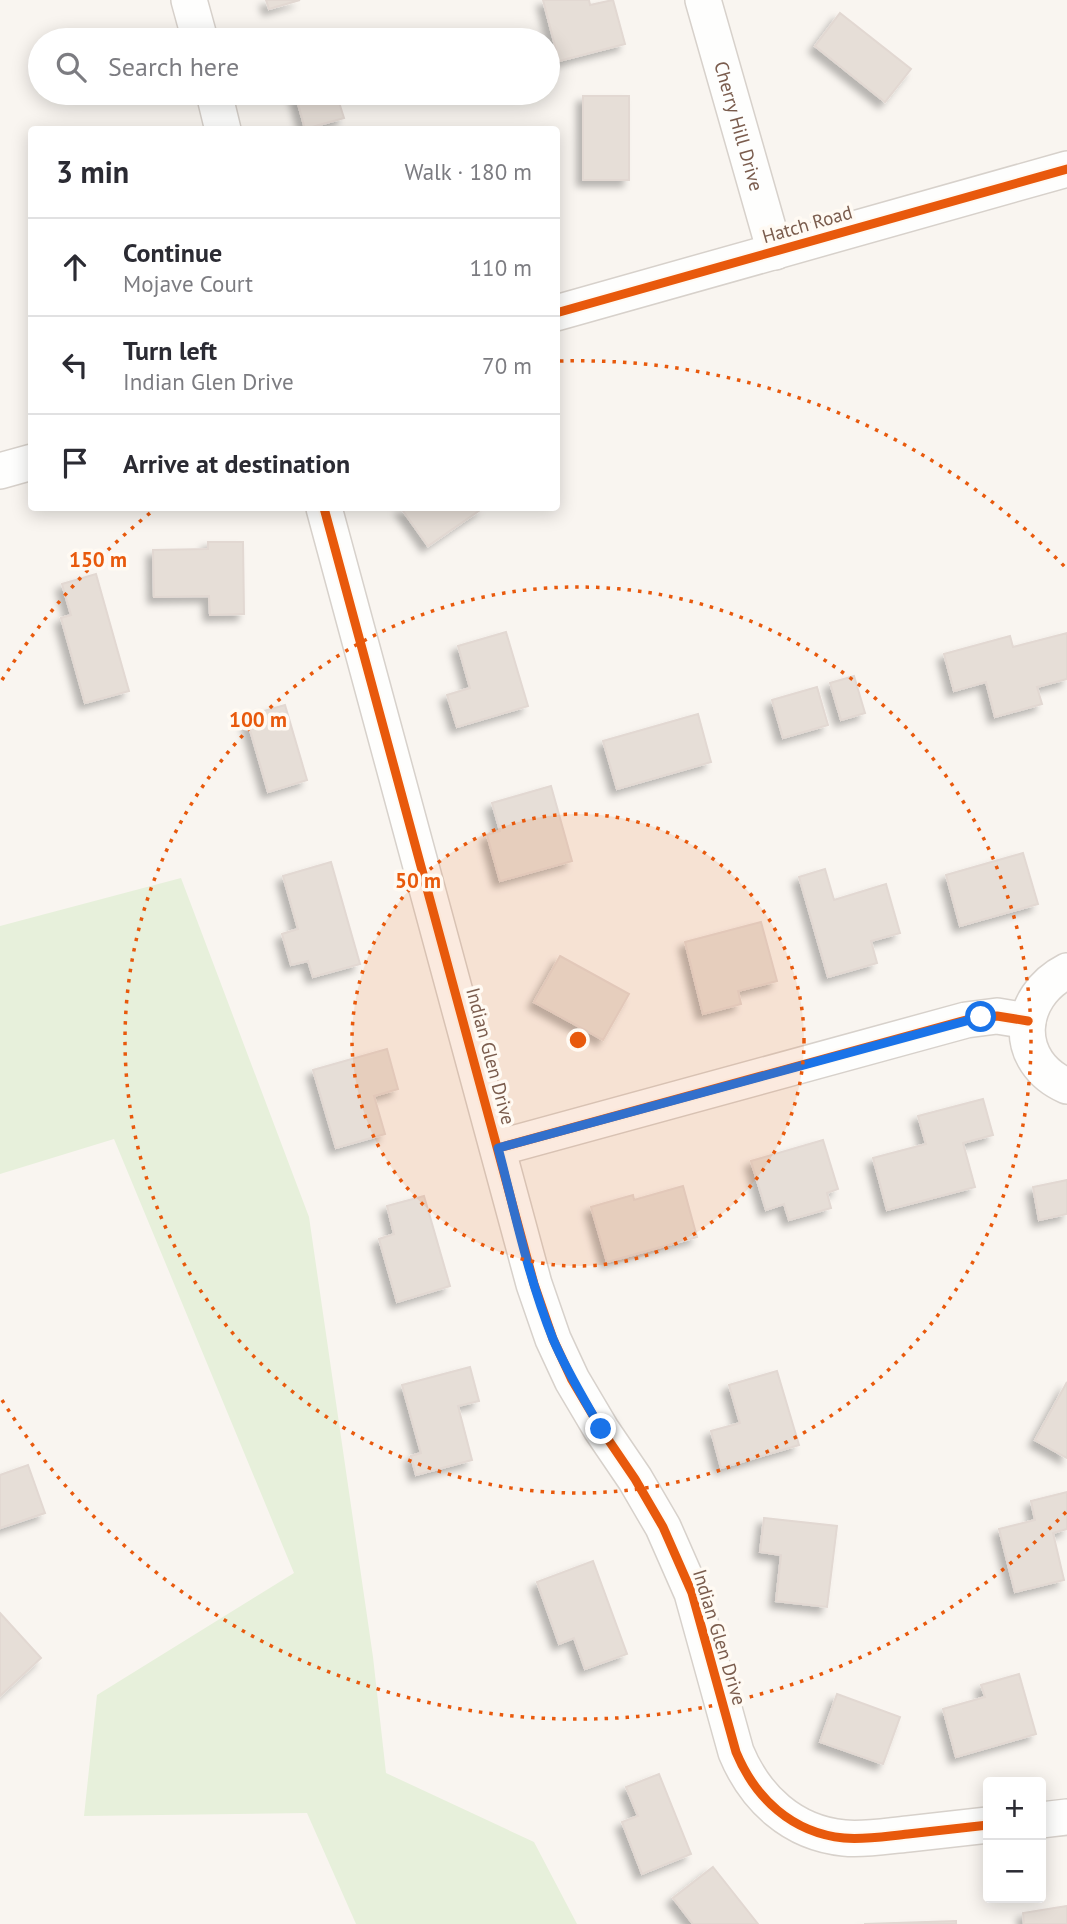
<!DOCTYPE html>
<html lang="en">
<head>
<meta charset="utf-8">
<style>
	body { margin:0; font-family:"PT Sans",sans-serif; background:#f2f2f3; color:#2b2b33 }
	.controls { position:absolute; right:21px; bottom:21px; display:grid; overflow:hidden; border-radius:7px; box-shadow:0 4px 18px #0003 }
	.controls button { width:63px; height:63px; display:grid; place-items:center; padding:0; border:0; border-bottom:2px solid #e1e1e2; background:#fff; color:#2b2b33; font:35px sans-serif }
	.stop { position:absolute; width:21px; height:21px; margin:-16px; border:5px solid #1a73e8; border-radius:50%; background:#fff }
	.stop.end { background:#1a73e8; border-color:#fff; box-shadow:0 2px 7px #0008 }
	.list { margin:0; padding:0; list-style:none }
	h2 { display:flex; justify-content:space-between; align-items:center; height:91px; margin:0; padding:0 28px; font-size:30px }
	h2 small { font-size:23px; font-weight:400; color:#7c7c81 }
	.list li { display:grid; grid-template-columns:46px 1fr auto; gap:21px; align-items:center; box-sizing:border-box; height:98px; padding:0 28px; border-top:2px solid #e1e1e2 }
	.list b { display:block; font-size:26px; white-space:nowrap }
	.list p { margin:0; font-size:23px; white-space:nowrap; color:#7c7c81 }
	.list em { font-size:23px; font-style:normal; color:#7c7c81 }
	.icon { flex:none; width:38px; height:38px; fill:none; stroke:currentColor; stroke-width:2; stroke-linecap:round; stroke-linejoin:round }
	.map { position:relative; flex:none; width:1067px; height:1924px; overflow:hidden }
	.search { position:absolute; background:#fff; box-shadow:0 4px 18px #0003; left:28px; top:28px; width:532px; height:77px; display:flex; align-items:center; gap:18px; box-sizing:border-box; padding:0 24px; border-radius:38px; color:#7c7c81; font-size:26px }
	.panel { position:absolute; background:#fff; box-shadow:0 4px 18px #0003; left:28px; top:126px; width:532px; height:385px; border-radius:7px }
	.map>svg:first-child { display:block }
</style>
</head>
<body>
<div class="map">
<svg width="1067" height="1924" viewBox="0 0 1067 1924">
	<defs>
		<filter id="shadow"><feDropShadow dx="-6" dy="6" stdDeviation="3.5" flood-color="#0004"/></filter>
	</defs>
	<rect width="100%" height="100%" fill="#f9f5f0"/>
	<!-- green -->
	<path fill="#e7f0db" d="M181,878l128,339 64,440 13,116 148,69 43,82h-221l-49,-111 -223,3 13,-121 197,-122 -180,-434 -114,35v-248z"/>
	<!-- building -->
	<path fill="#e6ded7" stroke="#e2d8d2" stroke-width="2" filter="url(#shadow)" d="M266,0h34l-31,9z
		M543,0h46l1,5 23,-5 12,44 -66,17z
		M840,13l71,56 -26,33 -70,-56z
		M295,93h41l8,25 -39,11z
		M583,96h46v84h-46z
		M401,508h82l-55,38z
		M208,542h35l1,72 -34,1 -1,-19 -55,1 -1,-47 55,-1z
		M96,574l33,117 -44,12 -24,-85 10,-3 -9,-31z
		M506,632l22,74 -71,21 -10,-32 23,-7 -12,-42z
		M1067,633v46l-30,8 5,17 -47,13 -9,-35 -32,9 -10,-37 66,-18 3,11z
		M854,676l11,37 -24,7 -11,-37z
		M817,687l11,38 -45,13 -11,-38z
		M285,705l22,75 -39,12 -22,-76z
		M698,714l13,48 -94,27 -14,-48z
		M551,786l21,75 -72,20 -13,-46 13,-4 -8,-28z
		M1023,853l15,51 -78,22 -14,-51z
		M331,862l29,102 -47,13 -5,-16 -17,4 -9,-31 16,-5 -15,-53z
		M825,869l9,31 52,-16 14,49 -29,8 6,22 -49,14 -29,-100z
		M761,922l16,59 -39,10 3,13 -38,10 -18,-72z
		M560,956l69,38 -26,46 -69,-38z
		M387,1049l11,40 -24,7 11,38 -49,14 -23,-78z
		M983,1099l10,36 -30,8 12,44 -88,23 -14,-52 53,-14 -8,-28z
		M823,1140l15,49 -11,4 4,15 -42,12 -5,-16 -18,6 -15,-49z
		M1067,1180v34l-28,6 -6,-33z
		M683,1186l14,51 -90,25 -16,-55 42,-12 1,5z
		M424,1196l26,90 -53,16 -18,-63 15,-5 -7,-28z
		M470,1367l9,34 -21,5 14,54 -56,15 -5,-19 10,-3 -19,-68z
		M777,1371l22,74 -78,23 -10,-37 29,-8 -11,-38z
		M1067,1382v76l-32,-18z
		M28,1465l17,48 -45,15v-53z
		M1067,1492v37l-14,4 11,47 -49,12 -16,-63 36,-9 -4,-19z
		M764,1518l73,8 -10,81 -51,-6 5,-46 -21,-3z
		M593,1561l34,93 -42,15 -11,-31 -15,6 -22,-62z
		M0,1613l41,45 -41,38z
		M1019,1674l17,60 -80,23 -13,-48 42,-12 -4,-12z
		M837,1694l63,23 -17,47 -63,-22z
		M659,1774l32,80 -49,20 -20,-52 16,-6 -12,-29z
		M713,1867l45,57h-65l-20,-26z
		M1067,1906v18h-43l-1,-11z
		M956,1921v3h-92z"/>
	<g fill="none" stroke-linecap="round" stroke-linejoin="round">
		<!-- minor casing -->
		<g stroke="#d7d1cb" stroke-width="38">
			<g id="minor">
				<path d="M189,0l11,40"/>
				<path id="s1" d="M703,0l72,252"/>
				<path d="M214,93l9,37"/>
				<path d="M556,313l511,-144"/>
				<path d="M0,471l32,-9"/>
				<path d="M324,508l210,776 19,55 19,41 29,49 34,50 28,48 29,66 44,159c19,46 56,81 108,86 21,2 43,-2 64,-4 27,-3 53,-6 80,-9"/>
				<path d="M1067,971c-51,26 -55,91 0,115"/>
				<path d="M498,1148l468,-128 31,-4 31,5"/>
				<path d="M1041,1820l26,-3"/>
			</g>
		</g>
		<!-- minor -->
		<use href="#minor" stroke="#fefefd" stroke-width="35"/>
		<!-- cycleway casing -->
		<g stroke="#fffaf3" stroke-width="13">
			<path id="cycleway" d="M556,313l511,-144
				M324,508l210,776 19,55 19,41 29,49 34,50 28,48 29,66 44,159c19,46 56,81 108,86 21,2 43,-2 64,-4 27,-3 53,-6 80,-9
				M498,1148l468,-128 31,-4 31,5"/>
		</g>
		<!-- cycleway -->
		<use href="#cycleway" stroke="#e8590c" stroke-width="9"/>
	</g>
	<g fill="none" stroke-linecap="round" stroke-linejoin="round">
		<!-- route -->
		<path stroke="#1a73e8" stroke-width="9" d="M601,1429c-17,-30 -35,-59 -48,-90 -25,-62 -38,-127 -55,-191l483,-131"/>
	</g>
	<!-- distance rings -->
	<circle cx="578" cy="1040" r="226" fill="#e8590c" fill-opacity=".12"/>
	<g fill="none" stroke="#e8590c" stroke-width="3.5" stroke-dasharray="3.5 7">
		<circle cx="578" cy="1040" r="226"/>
		<circle cx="578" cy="1040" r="453"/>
		<path d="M1066 1512A679 679 0 0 1 2 1400M2 680A679 679 0 0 1 155 509M560 361A679 679 0 0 1 1066 568"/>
	</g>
	<g text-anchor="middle" stroke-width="7" stroke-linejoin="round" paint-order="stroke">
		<!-- street labels -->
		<g font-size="19" fill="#7a5c4d" stroke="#fffaf3">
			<text dy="7" stroke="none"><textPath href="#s1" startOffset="131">Cherry Hill Drive</textPath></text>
			<text transform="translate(807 224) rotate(-16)" y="7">Hatch Road</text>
			<text transform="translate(491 1056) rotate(75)" y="7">Indian Glen Drive</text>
			<text transform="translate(720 1637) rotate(73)" y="7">Indian Glen Drive</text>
		</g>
	</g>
	<circle cx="578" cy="1040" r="10" fill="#e8590c" stroke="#fffaf3" stroke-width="3.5"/>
	<g font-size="21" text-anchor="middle" font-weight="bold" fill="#e8590c" stroke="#fffaf3" stroke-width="7" stroke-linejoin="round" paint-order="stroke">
		<text x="98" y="567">150 m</text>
		<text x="258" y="727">100 m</text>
		<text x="418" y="888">50 m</text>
	</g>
</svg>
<div class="controls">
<button>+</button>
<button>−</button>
</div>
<div class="stop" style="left:981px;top:1017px"></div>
<div class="stop end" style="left:601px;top:1429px"></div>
<div class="search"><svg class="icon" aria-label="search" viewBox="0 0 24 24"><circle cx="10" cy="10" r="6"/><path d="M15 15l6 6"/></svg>Search here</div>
<section class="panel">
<h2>3 min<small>Walk · 180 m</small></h2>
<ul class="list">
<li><svg class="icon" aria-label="ahead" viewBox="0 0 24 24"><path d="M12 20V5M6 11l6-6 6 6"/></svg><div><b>Continue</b><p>Mojave Court</p></div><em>110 m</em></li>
<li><svg class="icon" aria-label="left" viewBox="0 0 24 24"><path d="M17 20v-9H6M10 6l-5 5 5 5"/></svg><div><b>Turn left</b><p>Indian Glen Drive</p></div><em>70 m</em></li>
<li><svg class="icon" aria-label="arrive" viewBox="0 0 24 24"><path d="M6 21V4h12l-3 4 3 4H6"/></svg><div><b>Arrive at destination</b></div></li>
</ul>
</section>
</div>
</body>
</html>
